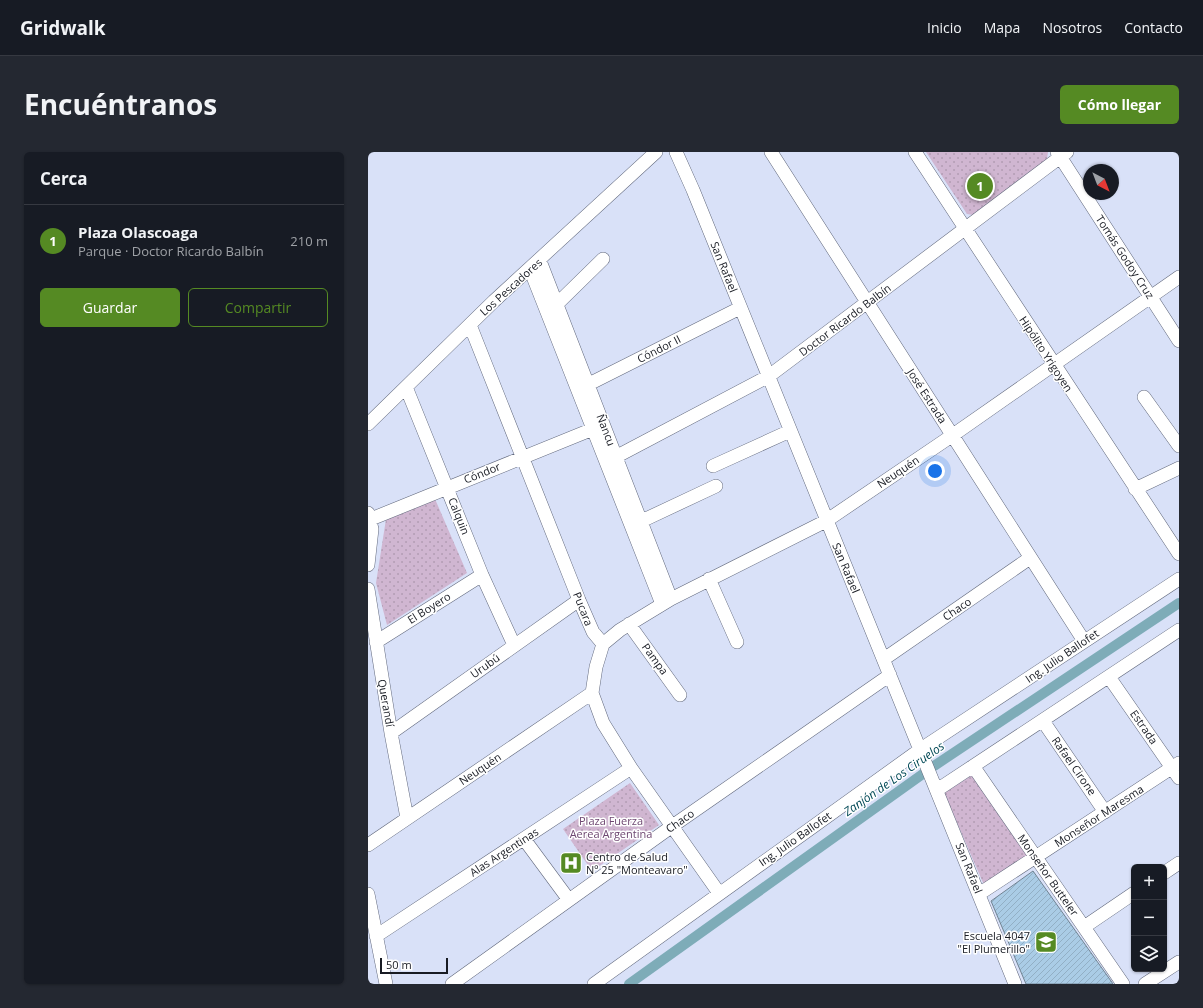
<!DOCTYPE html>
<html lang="es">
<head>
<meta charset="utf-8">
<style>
	body { margin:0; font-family:"Open Sans",sans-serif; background:#242831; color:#f1f3f6 }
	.controls { position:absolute; right:12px; bottom:12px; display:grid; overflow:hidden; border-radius:6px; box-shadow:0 1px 3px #0004 }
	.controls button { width:36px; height:36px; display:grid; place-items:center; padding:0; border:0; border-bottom:1px solid #363941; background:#171b24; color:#f1f3f6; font:20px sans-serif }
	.compass { position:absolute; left:715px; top:12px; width:36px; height:36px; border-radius:50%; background:#171b24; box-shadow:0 1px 3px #0004; rotate:138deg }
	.scale { position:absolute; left:12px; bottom:10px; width:68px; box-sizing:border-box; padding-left:4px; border:2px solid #181b23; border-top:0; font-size:11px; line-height:14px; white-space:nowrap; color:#181b23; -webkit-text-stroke:3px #fff; paint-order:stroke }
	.you { position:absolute; left:567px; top:319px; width:14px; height:14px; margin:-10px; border:3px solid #fff; border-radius:50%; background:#1a73e8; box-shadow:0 0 0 6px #1a73e833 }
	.badge { display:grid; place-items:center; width:26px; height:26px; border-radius:50%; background:#558a23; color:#fff; font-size:13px; font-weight:700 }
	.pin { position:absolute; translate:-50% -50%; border:2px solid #fff; box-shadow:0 1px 4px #0006 }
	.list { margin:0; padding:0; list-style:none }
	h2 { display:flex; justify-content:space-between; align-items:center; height:52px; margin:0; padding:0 16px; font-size:17px }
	h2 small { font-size:13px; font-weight:400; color:#9ea1a6 }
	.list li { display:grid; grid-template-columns:26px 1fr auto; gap:12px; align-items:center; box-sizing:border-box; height:72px; padding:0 16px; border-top:1px solid #363941 }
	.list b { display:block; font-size:15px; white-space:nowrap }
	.list p { margin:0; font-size:13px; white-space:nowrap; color:#9ea1a6 }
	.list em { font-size:13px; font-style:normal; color:#9ea1a6 }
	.actions { display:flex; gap:8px; padding:12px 16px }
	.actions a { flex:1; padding:9px 0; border:1px solid #558a23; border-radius:6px; text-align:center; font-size:14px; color:#558a23 }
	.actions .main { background:#558a23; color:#fff }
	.icon { flex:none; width:22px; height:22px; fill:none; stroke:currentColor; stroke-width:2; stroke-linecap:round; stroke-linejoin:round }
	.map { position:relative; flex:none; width:811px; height:832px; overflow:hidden; border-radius:6px }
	header { display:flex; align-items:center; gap:24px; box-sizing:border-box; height:56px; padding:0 20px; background:#171b24; border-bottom:1px solid #363941 }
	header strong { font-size:19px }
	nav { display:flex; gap:22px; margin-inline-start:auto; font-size:14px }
	.intro { display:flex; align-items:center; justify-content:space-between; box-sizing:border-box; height:96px; padding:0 24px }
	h1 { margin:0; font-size:28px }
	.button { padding:10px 18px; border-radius:6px; background:#558a23; color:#fff; font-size:14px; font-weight:700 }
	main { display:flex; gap:24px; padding:0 24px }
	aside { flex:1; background:#171b24; border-radius:6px; box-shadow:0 1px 3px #0004 }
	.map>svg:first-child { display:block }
</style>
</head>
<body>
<header>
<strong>Gridwalk</strong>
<nav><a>Inicio</a><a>Mapa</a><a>Nosotros</a><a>Contacto</a></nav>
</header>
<div class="intro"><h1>Encuéntranos</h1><a class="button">Cómo llegar</a></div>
<main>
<aside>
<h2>Cerca<small></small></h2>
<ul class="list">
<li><span class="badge">1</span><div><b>Plaza Olascoaga</b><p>Parque · Doctor Ricardo Balbín</p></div><em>210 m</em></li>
</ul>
<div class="actions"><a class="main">Guardar</a><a>Compartir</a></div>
</aside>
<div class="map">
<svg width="811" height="832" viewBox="0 0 811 832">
	<defs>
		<pattern id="park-dots" width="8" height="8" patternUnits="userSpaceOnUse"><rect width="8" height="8" fill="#d0b6d1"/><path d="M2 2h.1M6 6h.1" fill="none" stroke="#b29cb3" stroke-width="1.8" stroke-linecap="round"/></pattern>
		<pattern id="building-hatch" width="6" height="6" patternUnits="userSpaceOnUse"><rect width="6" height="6" fill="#aacce6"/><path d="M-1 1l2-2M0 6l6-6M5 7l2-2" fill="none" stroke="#92afc5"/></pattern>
	</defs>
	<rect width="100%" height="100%" fill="#d9e1f8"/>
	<!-- park -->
	<path fill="url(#park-dots)" d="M558,0h122l-1,7 -74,56 -6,-1z
		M67,347l32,74 -80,52 -11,-42 10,-64z
		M604,623l56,81 -44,29 -40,-92z
		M262,631l29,42 -67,46 -29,-42z"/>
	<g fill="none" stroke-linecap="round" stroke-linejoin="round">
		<!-- canal -->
		<path stroke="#7eacb8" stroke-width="10" d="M261,832l305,-218 245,-163"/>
	</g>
	<!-- building -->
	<path fill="url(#building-hatch)" stroke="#708392" d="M665,719l78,110 2,3h-87l-35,-83z"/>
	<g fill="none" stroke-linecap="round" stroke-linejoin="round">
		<!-- minor casing -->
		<g stroke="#62697d" stroke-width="14">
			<path id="minor" d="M308,0l17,38 322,794
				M403,0l313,489
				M547,0l264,402
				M689,0l122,189
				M172,109l131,338
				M162,117l132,335
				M189,152l46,-45
				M102,173l109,275 14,32 10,12
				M38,235l76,188 32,70
				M213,236l159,-80
				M776,245l35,49
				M0,272l126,-123 162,-149
				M238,310l163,-86 298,-224
				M345,314l77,-35
				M767,337l44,-21
				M0,361l4,16 -4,36
				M3,367l222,-90
				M265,373l83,-39
				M341,427l28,63
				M0,437l23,144 16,85
				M261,472l51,71
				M8,490l106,-67
				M235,492l17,-14 51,-31 155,-78 127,-86 226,-158
				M235,492l-7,23 -4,26 11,30 28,45 88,125
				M516,507l146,-101
				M741,525l70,101
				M675,569l62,91
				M23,581l188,-133
				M605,614l150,218
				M569,638l242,-160
				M156,687l45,61
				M0,693l224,-152
				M796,721l15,-10
				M0,742l18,90
				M611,742l200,-131
				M716,775l50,-34
				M8,784l255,-168
				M84,832l219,-157 219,-152
				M226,832l327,-235 258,-170
				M777,832l34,-22"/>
		</g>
		<!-- minor -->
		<use href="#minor" stroke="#fff" stroke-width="13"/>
	</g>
	<!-- icons -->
	<defs>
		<g id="hospital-square" transform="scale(1.15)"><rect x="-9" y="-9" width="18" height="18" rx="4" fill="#558a23" stroke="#fff"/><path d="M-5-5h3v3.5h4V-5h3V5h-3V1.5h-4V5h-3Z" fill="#fff"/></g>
		<g id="school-square" transform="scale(1.15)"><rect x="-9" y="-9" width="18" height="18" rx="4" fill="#558a23" stroke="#fff"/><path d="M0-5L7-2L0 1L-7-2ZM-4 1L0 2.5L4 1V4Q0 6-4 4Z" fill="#fff"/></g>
	</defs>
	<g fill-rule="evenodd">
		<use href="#hospital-square" x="203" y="711"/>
		<use href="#school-square" x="678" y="790"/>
	</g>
	<g text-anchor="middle" stroke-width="3" stroke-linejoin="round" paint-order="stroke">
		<!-- street labels -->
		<g font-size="11" fill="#181b23" stroke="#fff">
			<text transform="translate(757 105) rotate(57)" y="4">Tomás Godoy Cruz</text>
			<text transform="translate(356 115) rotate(68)" y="4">San Rafael</text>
			<text transform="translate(143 135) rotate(-42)" y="4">Los Pescadores</text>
			<text transform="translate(477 168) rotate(-37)" y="4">Doctor Ricardo Balbín</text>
			<text transform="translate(291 197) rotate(-27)" y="4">Cóndor II</text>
			<text transform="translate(678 202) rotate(57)" y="4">Hipólito Yrigoyen</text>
			<text transform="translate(559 244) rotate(57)" y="4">José Estrada</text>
			<text transform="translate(238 278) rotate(69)" y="4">Ñancu</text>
			<text transform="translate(530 320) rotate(-34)" y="4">Neuquén</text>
			<text transform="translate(114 321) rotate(-22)" y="4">Cóndor</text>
			<text transform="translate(91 364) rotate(68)" y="4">Calquin</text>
			<text transform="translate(478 416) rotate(67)" y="4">San Rafael</text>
			<text transform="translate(61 456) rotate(-32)" y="4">El Boyero</text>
			<text transform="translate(215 457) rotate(68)" y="4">Pucara</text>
			<text transform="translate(589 457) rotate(-34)" y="4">Chaco</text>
			<text transform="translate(694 504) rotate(-34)" y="4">Ing. Julio Ballofet</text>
			<text transform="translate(287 507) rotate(54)" y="4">Pampa</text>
			<text transform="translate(117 514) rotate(-36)" y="4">Urubú</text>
			<text transform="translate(18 551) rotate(80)" y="4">Querandí</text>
			<text transform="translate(776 575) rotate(55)" y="4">Estrada</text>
			<text transform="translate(706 614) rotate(55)" y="4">Rafael Cirone</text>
			<text transform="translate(112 617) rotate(-34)" y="4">Neuquén</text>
			<text transform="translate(731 664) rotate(-33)" y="4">Monseñor Maresma</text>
			<text transform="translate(312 669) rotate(-35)" y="4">Chaco</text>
			<text transform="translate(427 687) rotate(-35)" y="4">Ing. Julio Ballofet</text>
			<text transform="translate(136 700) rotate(-33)" y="4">Alas Argentinas</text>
			<text transform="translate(601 716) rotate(68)" y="4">San Rafael</text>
			<text transform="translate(680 723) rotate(55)" y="4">Monseñor Butteler</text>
		</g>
		<!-- park labels -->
		<g font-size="11" fill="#6e4771" stroke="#fff">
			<text x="243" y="673">Plaza Fuerza<tspan x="243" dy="13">Aerea Argentina</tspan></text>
		</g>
		<!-- poi labels -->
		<g font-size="11" fill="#181b23" stroke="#fff" text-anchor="start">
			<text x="218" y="709">Centro de Salud<tspan x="218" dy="13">Nº 25 "Monteavaro"</tspan></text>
			<text x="662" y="788" text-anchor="end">Escuela 4047<tspan x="662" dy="13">"El Plumerillo"</tspan></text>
		</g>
		<!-- water labels -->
		<g font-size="12" font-style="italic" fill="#004855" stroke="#fff">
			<text transform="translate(526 627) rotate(-35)" y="4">Zanjón de Los Ciruelos</text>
		</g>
	</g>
</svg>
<div class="controls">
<button>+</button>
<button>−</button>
<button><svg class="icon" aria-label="layers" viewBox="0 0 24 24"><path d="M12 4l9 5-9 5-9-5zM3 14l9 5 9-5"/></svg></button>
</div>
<svg class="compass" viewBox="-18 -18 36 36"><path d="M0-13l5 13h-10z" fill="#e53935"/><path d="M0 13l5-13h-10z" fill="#9ea1a6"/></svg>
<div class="scale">50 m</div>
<div class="you"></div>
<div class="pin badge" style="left:612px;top:34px">1</div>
</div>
</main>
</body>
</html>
